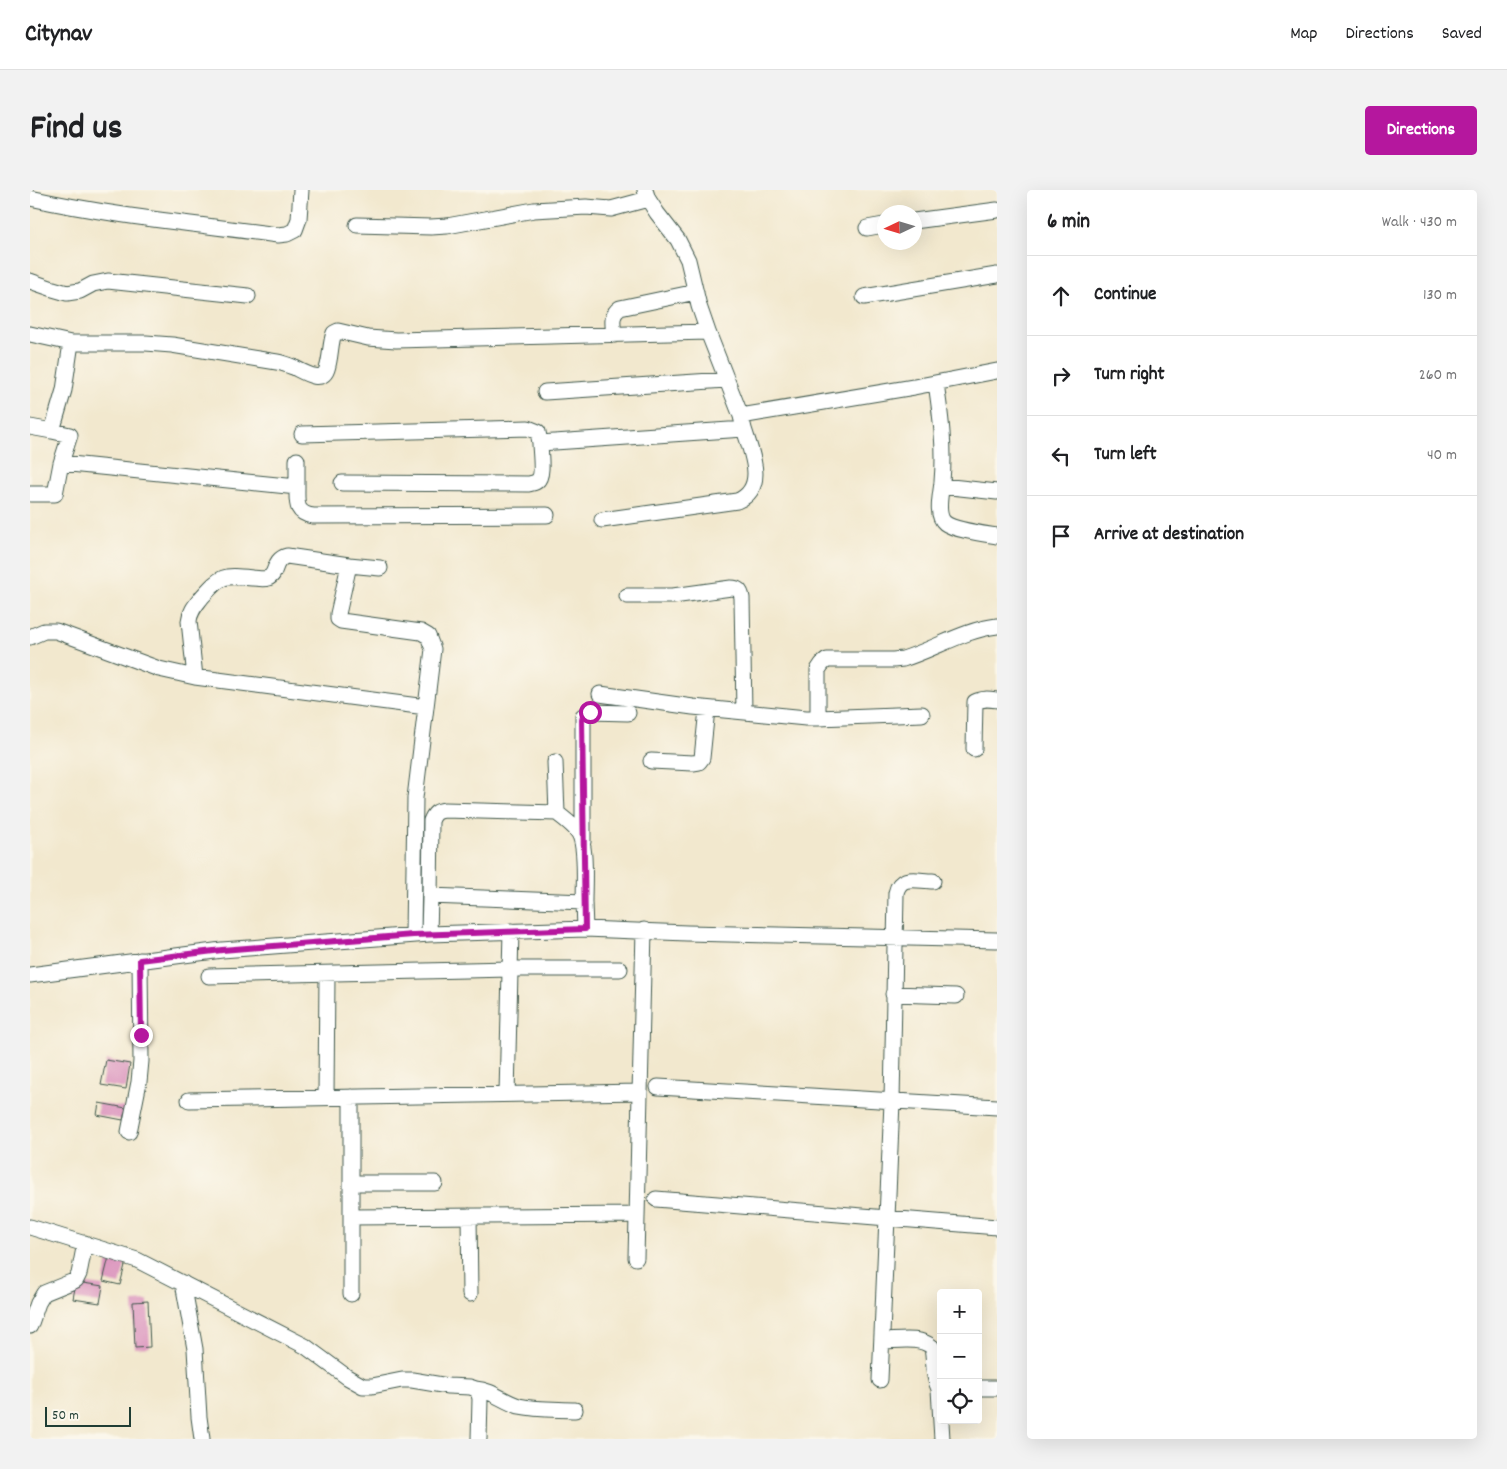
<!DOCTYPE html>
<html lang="en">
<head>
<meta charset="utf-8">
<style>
	body { margin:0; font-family:Dekko,sans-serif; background:#f2f2f2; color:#202124 }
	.controls { position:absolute; right:15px; bottom:15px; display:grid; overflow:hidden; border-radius:5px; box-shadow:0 5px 20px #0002 }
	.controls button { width:45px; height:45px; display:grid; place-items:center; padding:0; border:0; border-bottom:1px solid #e0e0e0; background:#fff; color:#202124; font:25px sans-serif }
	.compass { position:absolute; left:847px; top:15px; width:45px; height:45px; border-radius:50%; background:#fff; box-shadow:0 5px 20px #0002; rotate:266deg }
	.scale { position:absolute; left:15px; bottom:12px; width:86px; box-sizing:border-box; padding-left:5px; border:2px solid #1f3d34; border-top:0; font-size:14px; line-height:18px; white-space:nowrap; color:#1f3d34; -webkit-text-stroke:4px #fbf7ec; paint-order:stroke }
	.stop { position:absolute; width:15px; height:15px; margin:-11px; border:4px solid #b5179e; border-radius:50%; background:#fff }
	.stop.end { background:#b5179e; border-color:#fff; box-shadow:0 1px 5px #0008 }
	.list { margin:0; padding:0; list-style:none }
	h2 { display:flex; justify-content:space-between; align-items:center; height:65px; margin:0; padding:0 20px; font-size:21px }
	h2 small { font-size:16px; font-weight:400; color:#757577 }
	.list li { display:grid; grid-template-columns:32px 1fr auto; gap:15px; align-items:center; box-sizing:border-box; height:80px; padding:0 20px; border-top:1px solid #e0e0e0 }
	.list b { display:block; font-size:19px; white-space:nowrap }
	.list em { font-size:16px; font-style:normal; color:#757577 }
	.icon { flex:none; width:28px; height:28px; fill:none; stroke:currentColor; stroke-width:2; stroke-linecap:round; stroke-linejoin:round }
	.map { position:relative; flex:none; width:967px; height:1249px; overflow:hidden; border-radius:5px }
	header { display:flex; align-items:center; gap:30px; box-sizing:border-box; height:70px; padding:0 25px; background:#fff; border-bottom:1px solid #e0e0e0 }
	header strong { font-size:24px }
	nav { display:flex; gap:28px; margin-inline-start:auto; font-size:18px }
	.intro { display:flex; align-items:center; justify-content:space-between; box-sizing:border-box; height:120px; padding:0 30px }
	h1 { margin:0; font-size:35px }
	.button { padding:12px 22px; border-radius:5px; background:#b5179e; color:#fff; font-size:18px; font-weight:700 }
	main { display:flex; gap:30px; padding:0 30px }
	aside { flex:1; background:#fff; border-radius:5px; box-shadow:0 5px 20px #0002 }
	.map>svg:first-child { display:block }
</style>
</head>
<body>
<header>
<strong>Citynav</strong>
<nav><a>Map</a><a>Directions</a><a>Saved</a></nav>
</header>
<div class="intro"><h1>Find us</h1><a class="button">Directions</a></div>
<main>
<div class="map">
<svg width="967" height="1249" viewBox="0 0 967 1249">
	<rect width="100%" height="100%" fill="#fbf7ec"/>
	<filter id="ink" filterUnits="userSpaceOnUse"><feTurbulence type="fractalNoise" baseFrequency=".02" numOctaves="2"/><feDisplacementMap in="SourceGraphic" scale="10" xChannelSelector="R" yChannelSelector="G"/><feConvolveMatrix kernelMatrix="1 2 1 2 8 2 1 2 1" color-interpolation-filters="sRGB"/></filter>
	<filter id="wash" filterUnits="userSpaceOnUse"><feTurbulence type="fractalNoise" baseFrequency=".0096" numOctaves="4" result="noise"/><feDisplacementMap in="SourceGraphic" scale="20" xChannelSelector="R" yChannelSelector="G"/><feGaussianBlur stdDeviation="1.12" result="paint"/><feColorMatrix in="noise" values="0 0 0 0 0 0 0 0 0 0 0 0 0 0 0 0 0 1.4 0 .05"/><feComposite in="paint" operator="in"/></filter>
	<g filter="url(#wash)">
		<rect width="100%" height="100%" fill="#f2e8ce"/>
		<g id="blocks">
			<!-- building -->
			<path fill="#dc95be" d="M76,870l24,4 -4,25 -25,-4z
				M69,913l27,5 -3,12 -26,-5z
				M79,1067l17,4 -6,24 -17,-4z
				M46,1092l27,4 -3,17 -27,-4z
				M118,1111l2,46 -15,1 -2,-46z"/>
		</g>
	</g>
	<g filter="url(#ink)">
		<use href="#blocks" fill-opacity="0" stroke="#3f574b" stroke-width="1"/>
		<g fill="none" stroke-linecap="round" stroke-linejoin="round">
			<!-- minor casing -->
			<g stroke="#3f574b" stroke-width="17">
				<path id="minor" d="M0,8c81,18 166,26 248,37l9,-1 8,-4 4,-11 2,-29
					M884,31l83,-11
					M327,35l74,2 16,-1 87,-16 52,-3 25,2 37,-10
					M837,38l17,-3
					M0,91l23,8 14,4 13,-2 13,-7 15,-3 140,15
					M834,107l133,-22
					M0,144l41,9h75l26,2 105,17c6,1 11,3 16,5 9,4 29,18 34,2 4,-12 3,-25 7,-36l4,-2 30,7 28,2 312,-8
					M584,145c-1,-11 -4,-20 6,-27l76,-16
					M906,193c5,35 9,64 6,99 -1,12 -7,33 3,41 9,7 40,11 52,13
					M515,202l181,-12
					M711,226l173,-29 83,-16
					M0,237l22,4 18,4 -9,28 -6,31h-25
					M22,241l12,-41 7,-47
					M272,244l226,-6 10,4 2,11
					M31,273l236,24c0,16 -2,26 16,29l234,-1
					M312,293l187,1c3,-1 6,-1 8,-3 7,-5 3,-29 3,-38l204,-14 -3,-13 -33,-84 -9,-26 -11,-46 -10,-20 -21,-27 -9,-14 -3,-9
					M912,296l55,6
					M267,297v-27
					M572,330l135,-19c31,-13 14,-49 7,-72
					M319,375l31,3
					M597,406h46l58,-8c8,0 10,3 11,10l2,114
					M0,447l14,-6h12l103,38 36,8 231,30 -11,91 -2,137
					M165,487l-6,-56c1,-10 7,-16 13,-24 20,-22 20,-22 50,-19 5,0 11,2 16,0 10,-4 4,-18 19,-22l62,9 -11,49v5l3,2 80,11 7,4 5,13 -7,58
					M570,504l93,13 113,11h12v-48l4,-6 5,-4h66l10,-1c32,-10 61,-29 94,-33
					M788,528l104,-4
					M944,559l1,-47c7,-4 14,-3 22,-2
					M621,571l42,2 6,-1 3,-4 5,-49
					M525,572l2,51c7,6 15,11 21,19 9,12 6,53 6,70
					M553,652v-126l7,-4 38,1
					M400,706l1,-75c3,-8 6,-10 14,-11l112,3
					M399,744l1,-38 154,6 1,27
					M0,785l192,-25 207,-16 156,-5 102,4 310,7
					M179,786l301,-7h110
					M863,804l63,2
					M628,897l339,20
					M477,904l4,-163
					M296,908l1,-124
					M159,910l451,-8
					M99,942l10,-50 2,-21 -1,-101
					M321,993h84
					M626,1009l341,28
					M439,1026l1,78
					M321,1027l286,-2
					M0,1037l107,33 168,86 42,31 16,9h9l30,-6h10l36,6 22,1 6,2 3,5 1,5 -1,40
					M606,1068l8,-328
					M153,1093l12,66 4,68 3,22
					M321,1104v-197
					M0,1136l8,-23 6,-10 32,-13 3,-6 6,-31
					M852,1151c15,0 38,-5 50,6 3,16 0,27 7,42
					M850,1190l12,-278 4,-209c4,-19 21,-12 37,-12
					M948,1198h19
					M446,1199c16,1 28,13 43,17 18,4 38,3 56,4
					M911,1199h-2l3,50"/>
			</g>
			<!-- minor -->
			<use href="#minor" stroke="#fff" stroke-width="15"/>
		</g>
	</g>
	<g fill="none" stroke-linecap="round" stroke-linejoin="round" filter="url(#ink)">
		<!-- route -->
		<path stroke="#b5179e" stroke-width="6" d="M111,845l-1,-75 82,-10 191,-15 172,-6 -3,-209 1,-4 7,-4"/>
	</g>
</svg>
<div class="controls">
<button>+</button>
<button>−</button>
<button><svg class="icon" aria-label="locate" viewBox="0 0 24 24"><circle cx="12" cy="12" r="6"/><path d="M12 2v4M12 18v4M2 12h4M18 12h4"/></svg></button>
</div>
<svg class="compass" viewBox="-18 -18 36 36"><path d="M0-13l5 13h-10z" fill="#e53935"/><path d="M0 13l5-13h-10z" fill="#757577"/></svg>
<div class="scale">50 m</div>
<div class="stop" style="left:560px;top:522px"></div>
<div class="stop end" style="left:111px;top:845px"></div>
</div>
<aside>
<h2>6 min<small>Walk · 430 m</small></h2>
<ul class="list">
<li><svg class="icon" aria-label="ahead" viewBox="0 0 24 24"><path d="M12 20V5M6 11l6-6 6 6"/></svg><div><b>Continue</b></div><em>130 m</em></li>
<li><svg class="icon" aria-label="right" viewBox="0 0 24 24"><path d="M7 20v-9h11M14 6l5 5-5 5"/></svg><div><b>Turn right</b></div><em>260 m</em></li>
<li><svg class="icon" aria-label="left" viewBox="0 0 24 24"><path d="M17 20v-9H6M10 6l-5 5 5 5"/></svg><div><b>Turn left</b></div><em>40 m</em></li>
<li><svg class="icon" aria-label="arrive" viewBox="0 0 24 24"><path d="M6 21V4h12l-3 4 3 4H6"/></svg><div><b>Arrive at destination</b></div></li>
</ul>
</aside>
</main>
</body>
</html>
